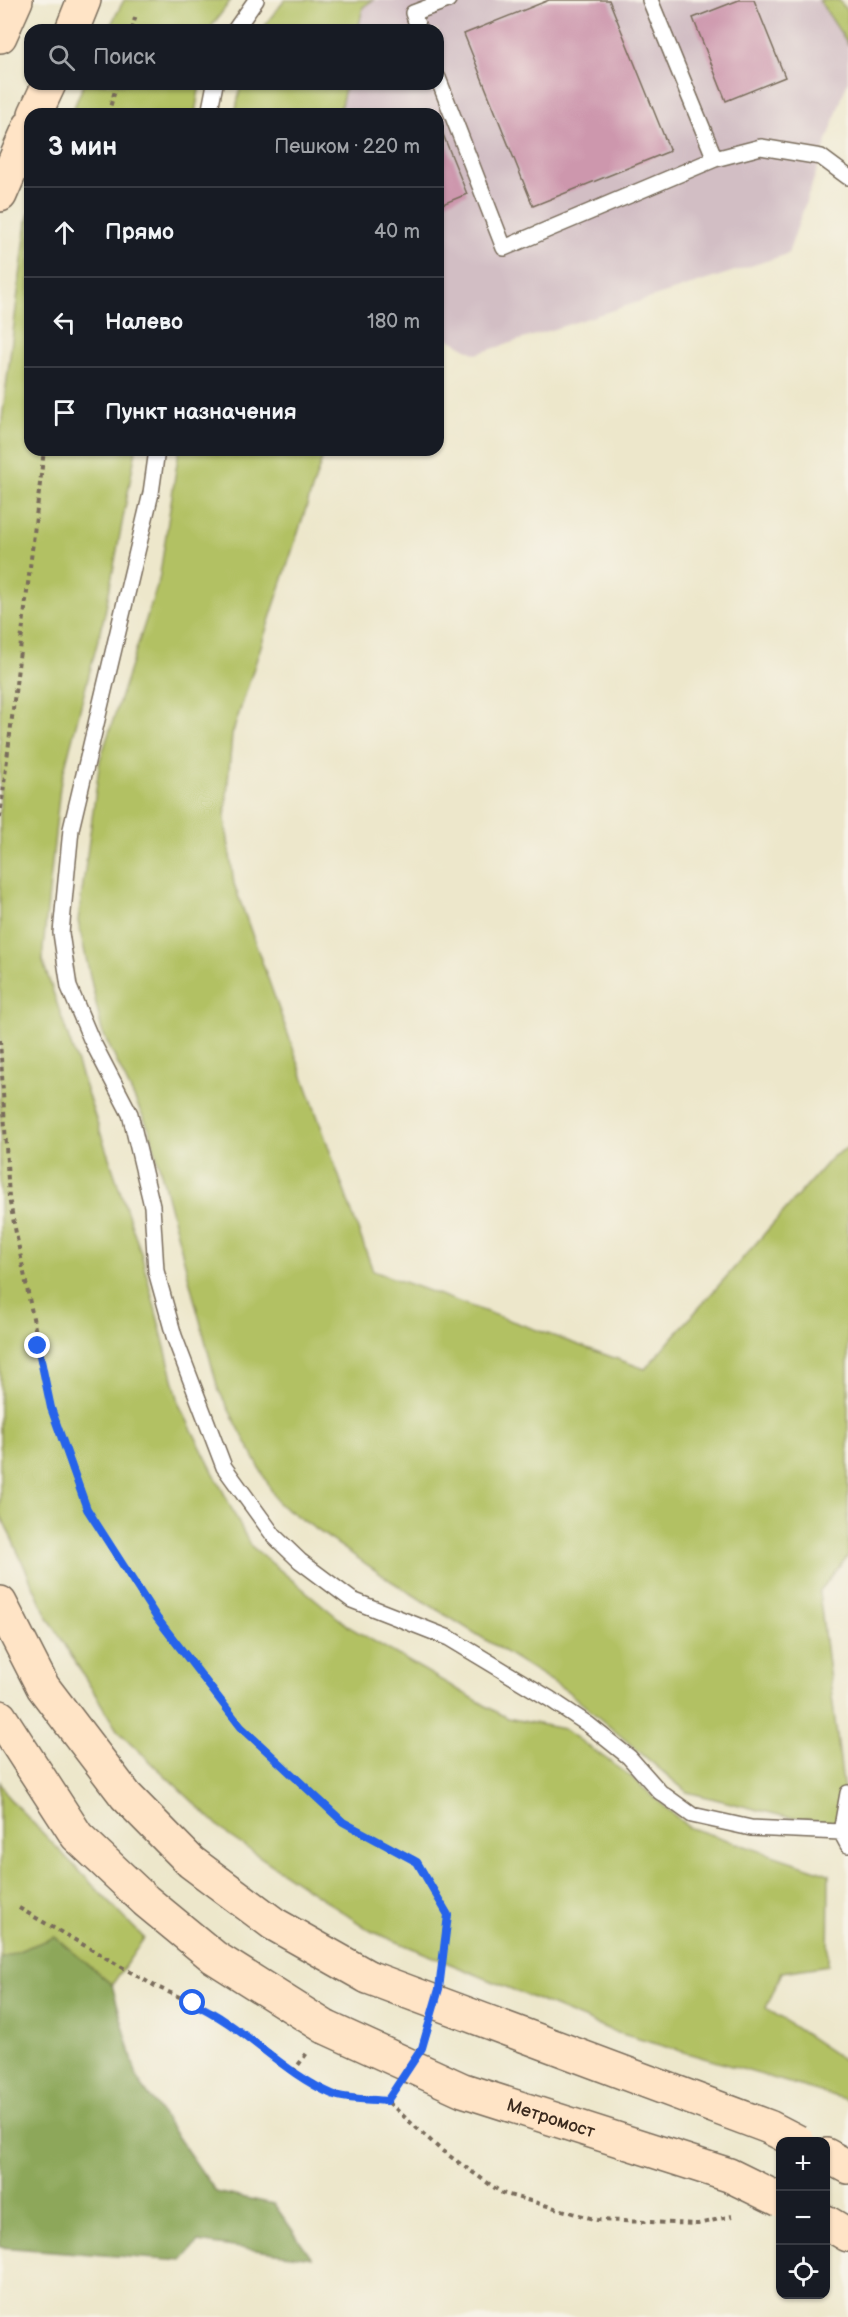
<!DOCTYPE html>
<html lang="ru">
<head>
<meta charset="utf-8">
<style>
	body { margin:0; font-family:"Balsamiq Sans",sans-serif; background:#242831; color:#f1f3f6 }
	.controls { position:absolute; right:18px; bottom:18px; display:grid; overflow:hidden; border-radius:12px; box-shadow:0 2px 4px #0004 }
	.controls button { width:54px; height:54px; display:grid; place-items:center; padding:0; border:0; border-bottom:2px solid #363941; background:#171b24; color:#f1f3f6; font:30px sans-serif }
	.stop { position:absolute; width:18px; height:18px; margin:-14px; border:4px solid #2563eb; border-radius:50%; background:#fff }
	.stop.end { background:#2563eb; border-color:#fff; box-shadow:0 2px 6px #0008 }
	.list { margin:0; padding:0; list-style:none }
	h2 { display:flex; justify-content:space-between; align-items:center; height:78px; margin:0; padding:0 24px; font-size:26px }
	h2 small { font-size:20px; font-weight:400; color:#9ea1a6 }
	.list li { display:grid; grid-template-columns:39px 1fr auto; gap:18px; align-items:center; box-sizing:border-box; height:90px; padding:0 24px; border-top:2px solid #363941 }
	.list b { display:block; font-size:22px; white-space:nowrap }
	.list em { font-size:20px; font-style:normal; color:#9ea1a6 }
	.icon { flex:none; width:33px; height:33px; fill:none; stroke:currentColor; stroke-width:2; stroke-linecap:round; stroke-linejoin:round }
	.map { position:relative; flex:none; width:848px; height:2317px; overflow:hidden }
	.search { position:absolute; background:#171b24; box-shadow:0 2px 4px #0004; left:24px; top:24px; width:420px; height:66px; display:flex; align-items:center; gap:15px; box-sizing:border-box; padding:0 21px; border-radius:18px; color:#9ea1a6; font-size:22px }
	.panel { position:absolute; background:#171b24; box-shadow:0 2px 4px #0004; left:24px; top:108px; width:420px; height:348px; border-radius:18px }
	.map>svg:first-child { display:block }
</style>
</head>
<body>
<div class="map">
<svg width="848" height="2317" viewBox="0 0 848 2317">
	<rect width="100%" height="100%" fill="#f7f3e8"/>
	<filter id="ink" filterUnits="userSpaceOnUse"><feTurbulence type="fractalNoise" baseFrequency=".0167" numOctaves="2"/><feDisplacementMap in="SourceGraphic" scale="12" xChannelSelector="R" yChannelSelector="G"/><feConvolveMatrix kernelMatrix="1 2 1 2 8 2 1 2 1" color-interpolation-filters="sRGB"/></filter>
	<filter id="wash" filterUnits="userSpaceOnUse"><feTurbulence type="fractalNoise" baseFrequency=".008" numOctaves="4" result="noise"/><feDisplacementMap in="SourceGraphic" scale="24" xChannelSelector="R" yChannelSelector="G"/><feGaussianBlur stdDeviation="1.35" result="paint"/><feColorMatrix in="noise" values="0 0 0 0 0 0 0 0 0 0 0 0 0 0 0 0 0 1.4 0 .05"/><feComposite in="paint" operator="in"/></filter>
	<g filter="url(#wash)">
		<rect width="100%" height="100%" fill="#ede7cb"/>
		<!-- industrial -->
		<path fill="#d2bec4" d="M373,0h446l29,44v36l-60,174 -312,100 -38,-21v-219h-99l7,-30h92v-54h-80l5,-23z"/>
		<!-- green -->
		<path fill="#b2c164" stroke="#767641" stroke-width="1.5" d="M124,0h107l-22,30h-101z
			M285,0h88l-10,7 -5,23h-95l4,-8z
			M819,0h20l9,12v32z
			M84,84h116l-5,30h-124z
			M241,84h105l-7,30h-104z
			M30,212v238h106l-31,163 -45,173 -18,173 99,294 39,153 70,139 99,82 158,91 57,11 65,46 59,52 141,47 -1,91 -46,7 -16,36 82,55v37l-233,-68 -244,-101 -142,-95 -112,-106 -71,-116 -46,-101v-1078l27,-214z
			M179,450h146l-93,285 -7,83 9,66 139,387 272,98 187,-212 16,-10v409l-29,36 29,232 -61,-7 -100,-25 -121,-102 -175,-109 -113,-78 -60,-114 -68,-258 -48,-100 -24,-110 22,-161 59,-180z
			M0,1782l9,16 135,140 -32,47 -57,-48 -55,21z"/>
		<!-- forest -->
		<path fill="#8da75a" stroke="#64683c" stroke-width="1.5" d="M55,1937l57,48 26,95 78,112 58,12 38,54 -114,-16 -16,19 -182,-14v-289z"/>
		<g id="blocks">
			<!-- building -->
			<path fill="#cd97ad" d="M549,0h60l61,151 -137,55 -69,-172z
				M739,0h15l31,77 -59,24 -33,-83z
				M438,122l29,72 -29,12z"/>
		</g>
	</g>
	<g filter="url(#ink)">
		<use href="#blocks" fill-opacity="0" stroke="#796c5b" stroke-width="1.5"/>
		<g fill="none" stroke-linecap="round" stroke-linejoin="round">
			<!-- lane casing -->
			<g stroke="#796c5b" stroke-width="18">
				<path id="lane" d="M650,0l65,159
					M235,30l21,-30
					M419,30l-6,-17 35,-13
					M438,78l66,170 211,-89 46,-12 60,10 27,20
					M209,114l6,-30
					M157,450l-6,43 -80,336 -10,104 8,54 22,52 39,75 22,92 4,65 18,65 50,131 50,69 26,25 52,39 97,38 101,61 39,26 40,32 31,35 32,23 59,13 90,4
					M848,1793l-7,39 7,13"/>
			</g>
			<!-- secondary casing -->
			<g stroke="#796c5b" stroke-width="36">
				<path id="secondary" d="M72,30l12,-30
					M0,36l16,-36
					M35,114l14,-30
					M0,195l30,-69
					M0,1603l43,84 83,109 65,66 83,62 94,53
					M0,1717l77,119 69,65 68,56 111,70
					M826,2155l22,12
					M826,2222l22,13"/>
			</g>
			<!-- path -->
			<path stroke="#796c5b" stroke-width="4" stroke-dasharray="4.5 4.5" stroke-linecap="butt" d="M132,30l4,-16
				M108,114l9,-30
				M0,818l44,-368
				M0,1040l9,158 42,210 36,101 70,109 84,109 102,95 74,39 31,54 -6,54
				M19,1908l136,78 58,26 80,60 41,23 53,6 54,49 61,43 95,27 101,4 34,-8
				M293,2072l14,-19"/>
			<!-- lane -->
			<use href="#lane" stroke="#fff" stroke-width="15"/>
			<!-- secondary -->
			<use href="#secondary" stroke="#ffe4c6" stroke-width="33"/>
			<!-- secondary-bridge casing -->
			<g stroke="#796c5b" stroke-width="36" stroke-linecap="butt">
				<g id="secondary-bridge">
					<path d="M368,1977l401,150 29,15"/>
					<path id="s1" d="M325,2027l138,63 266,85 51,25"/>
				</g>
			</g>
			<!-- secondary-bridge -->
			<use href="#secondary-bridge" stroke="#ffe4c6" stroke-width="33"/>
		</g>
	</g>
	<g fill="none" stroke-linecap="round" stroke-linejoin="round" filter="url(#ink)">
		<!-- route -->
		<path stroke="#2563eb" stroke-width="8" d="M38,1346l13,62 36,101 70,109 84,109 102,95 74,40 31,53 -9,74 -17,59 -35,53c-15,-2 -41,-1 -55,-7 -51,-22 -88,-68 -139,-91"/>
	</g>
	<g text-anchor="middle" stroke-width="6" stroke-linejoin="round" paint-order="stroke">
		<!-- street labels -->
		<g font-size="18" fill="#3b2a1e" stroke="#f7f3e8">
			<text dy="6" stroke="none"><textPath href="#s1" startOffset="244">Метромост</textPath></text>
		</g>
	</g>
</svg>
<div class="controls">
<button>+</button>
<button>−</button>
<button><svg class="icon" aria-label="locate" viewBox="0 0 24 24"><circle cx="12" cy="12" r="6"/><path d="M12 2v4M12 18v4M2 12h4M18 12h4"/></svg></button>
</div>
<div class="stop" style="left:193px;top:2003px"></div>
<div class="stop end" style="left:38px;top:1346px"></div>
<div class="search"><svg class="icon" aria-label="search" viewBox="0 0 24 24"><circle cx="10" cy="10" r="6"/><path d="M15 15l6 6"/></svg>Поиск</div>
<section class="panel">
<h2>3 мин<small>Пешком · 220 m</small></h2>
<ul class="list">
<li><svg class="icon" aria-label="ahead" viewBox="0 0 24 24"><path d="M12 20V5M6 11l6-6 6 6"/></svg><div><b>Прямо</b></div><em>40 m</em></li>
<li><svg class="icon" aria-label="left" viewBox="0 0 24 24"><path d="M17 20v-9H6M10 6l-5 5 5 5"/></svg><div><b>Налево</b></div><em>180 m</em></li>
<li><svg class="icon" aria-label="arrive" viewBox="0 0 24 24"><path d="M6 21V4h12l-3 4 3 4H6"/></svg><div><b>Пункт назначения</b></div></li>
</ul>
</section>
</div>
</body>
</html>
